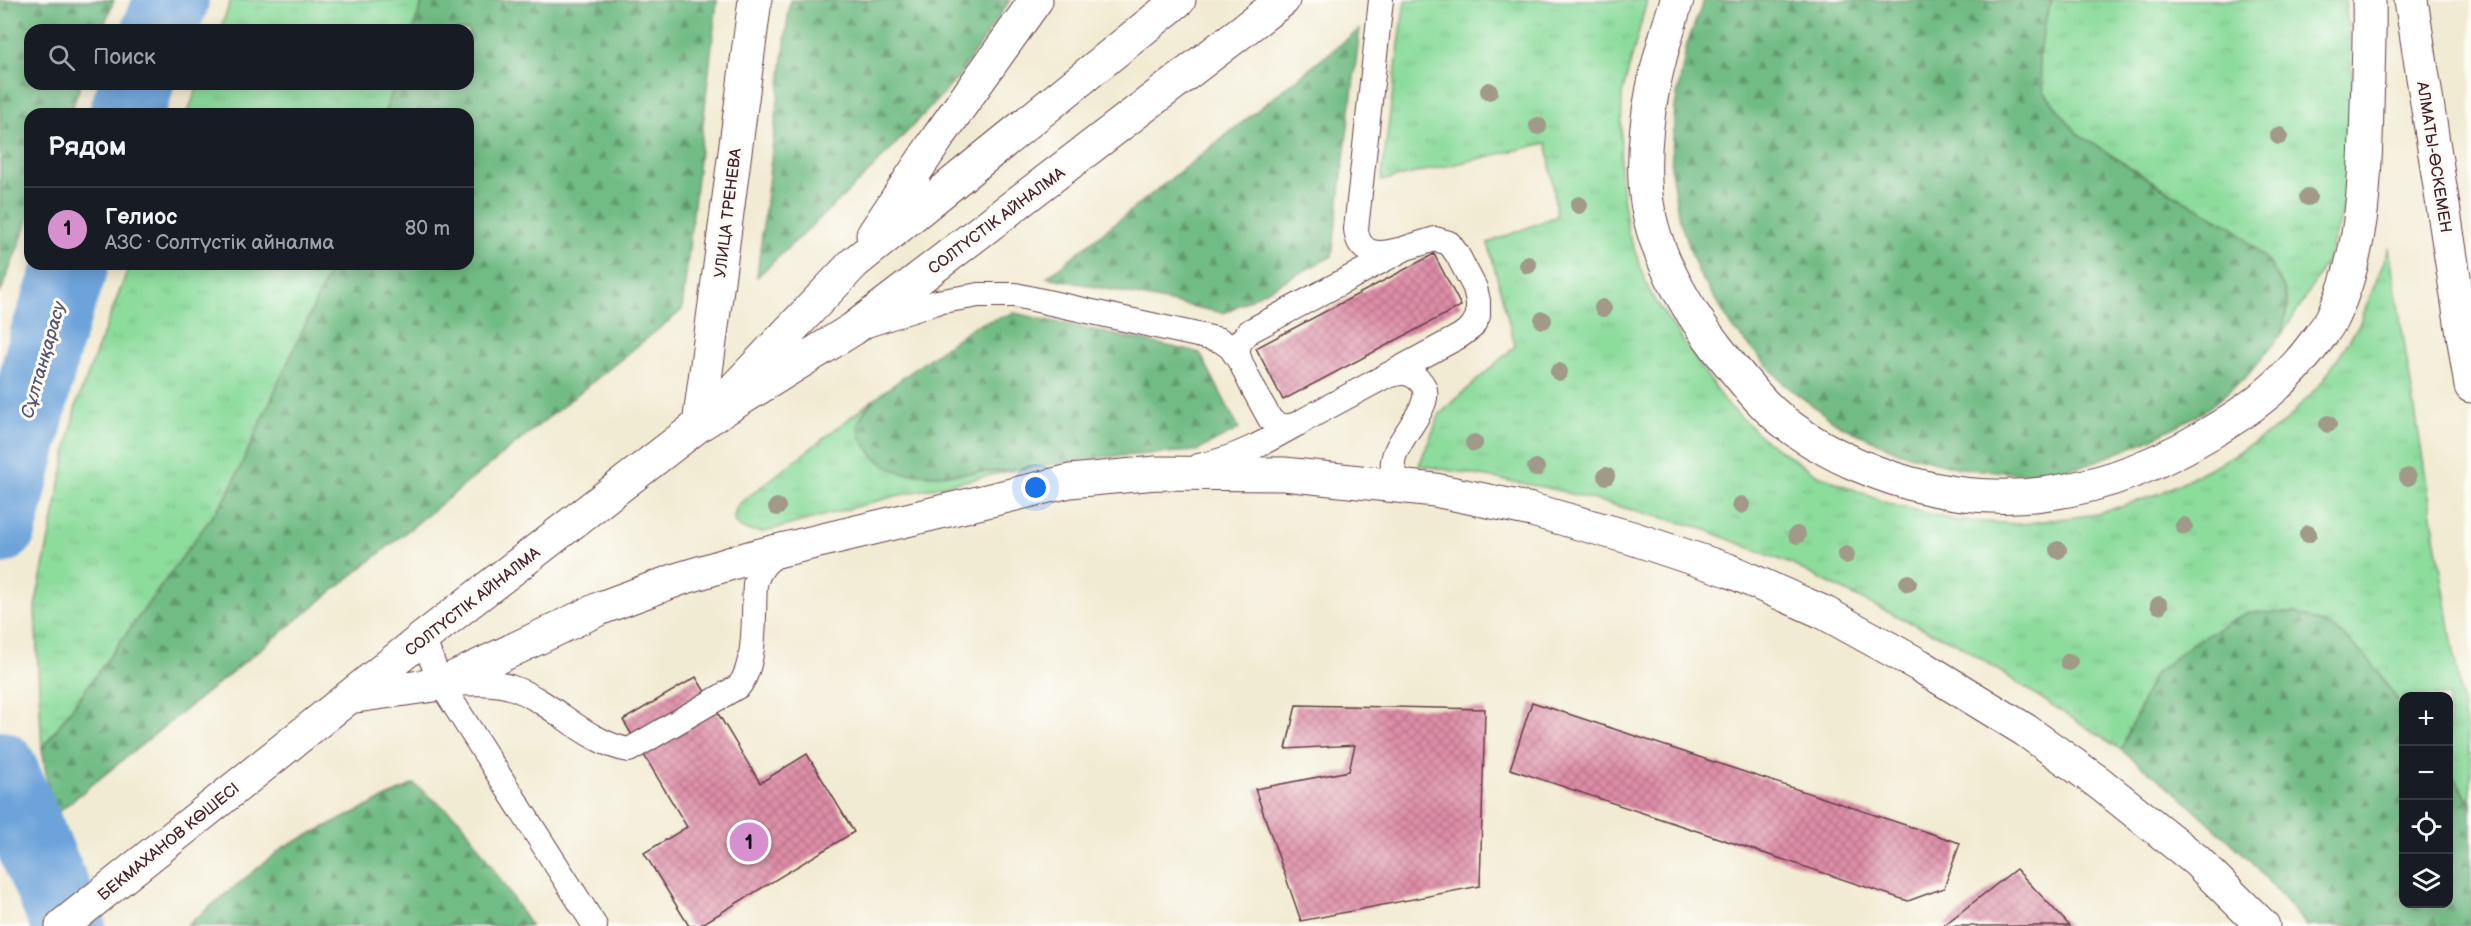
<!DOCTYPE html>
<html lang="ru">
<head>
<meta charset="utf-8">
<style>
	body { margin:0; font-family:"Balsamiq Sans",sans-serif; background:#242831; color:#f1f3f6 }
	.controls { position:absolute; right:18px; bottom:18px; display:grid; overflow:hidden; border-radius:12px; box-shadow:0 3px 15px #0003 }
	.controls button { width:54px; height:54px; display:grid; place-items:center; padding:0; border:0; border-bottom:2px solid #363941; background:#171b24; color:#f1f3f6; font:30px sans-serif }
	.you { position:absolute; left:1036px; top:488px; width:21px; height:21px; margin:-15px; border:4px solid #fff; border-radius:50%; background:#1a73e8; box-shadow:0 0 0 9px #1a73e833 }
	.badge { display:grid; place-items:center; width:39px; height:39px; border-radius:50%; background:#d690ce; color:#111; font-size:20px; font-weight:700 }
	.pin { position:absolute; translate:-50% -50%; border:3px solid #fff; box-shadow:0 2px 6px #0006 }
	.list { margin:0; padding:0; list-style:none }
	h2 { display:flex; justify-content:space-between; align-items:center; height:78px; margin:0; padding:0 24px; font-size:26px }
	h2 small { font-size:20px; font-weight:400; color:#9ea1a6 }
	.list li { display:grid; grid-template-columns:39px 1fr auto; gap:18px; align-items:center; box-sizing:border-box; height:84px; padding:0 24px; border-top:2px solid #363941 }
	.list b { display:block; font-size:22px; white-space:nowrap }
	.list p { margin:0; font-size:20px; white-space:nowrap; color:#9ea1a6 }
	.list em { font-size:20px; font-style:normal; color:#9ea1a6 }
	.icon { flex:none; width:33px; height:33px; fill:none; stroke:currentColor; stroke-width:2; stroke-linecap:round; stroke-linejoin:round }
	.map { position:relative; flex:none; width:2471px; height:926px; overflow:hidden }
	.search { position:absolute; background:#171b24; box-shadow:0 3px 15px #0003; left:24px; top:24px; width:450px; height:66px; display:flex; align-items:center; gap:15px; box-sizing:border-box; padding:0 21px; border-radius:18px; color:#9ea1a6; font-size:22px }
	.panel { position:absolute; background:#171b24; box-shadow:0 3px 15px #0003; left:24px; top:108px; width:450px; height:162px; border-radius:18px }
	.map>svg:first-child { display:block }
</style>
</head>
<body>
<div class="map">
<svg width="2471" height="926" viewBox="0 0 2471 926">
	<defs>
		<pattern id="grass-tufts" width="24" height="20" patternUnits="userSpaceOnUse" patternTransform="scale(1.5)"><rect width="24" height="20" fill="#8cdc9c"/><path d="M3 7l-1-3M5 7V3M7 7l1-3M15 17l-1-3M17 17v-4M19 17l1-3" fill="none" stroke="#7abc87"/></pattern>
		<pattern id="forest-firs" width="22" height="20" patternUnits="userSpaceOnUse" patternTransform="scale(1.5)"><rect width="22" height="20" fill="#71bc84"/><path d="M5 1l3.5 6h-7zM16 11l3.5 6h-7z" fill="#5f986c"/></pattern>
		<pattern id="building-cross-hatch" width="8" height="8" patternUnits="userSpaceOnUse" patternTransform="scale(1.5)"><rect width="8" height="8" fill="#de8da7"/><path d="M0 0l8 8M0 8l8-8" fill="none" stroke="#b67388"/></pattern>
	</defs>
	<rect width="100%" height="100%" fill="#fdfcf7"/>
	<filter id="ink" filterUnits="userSpaceOnUse"><feTurbulence type="fractalNoise" baseFrequency=".0167" numOctaves="2"/><feDisplacementMap in="SourceGraphic" scale="12" xChannelSelector="R" yChannelSelector="G"/><feConvolveMatrix kernelMatrix="1 2 1 2 8 2 1 2 1" color-interpolation-filters="sRGB"/></filter>
	<filter id="wash" filterUnits="userSpaceOnUse"><feTurbulence type="fractalNoise" baseFrequency=".008" numOctaves="4" result="noise"/><feDisplacementMap in="SourceGraphic" scale="24" xChannelSelector="R" yChannelSelector="G"/><feGaussianBlur stdDeviation="1.35" result="paint"/><feColorMatrix in="noise" values="0 0 0 0 0 0 0 0 0 0 0 0 0 0 0 0 0 1.4 0 .05"/><feComposite in="paint" operator="in"/></filter>
	<g filter="url(#wash)">
		<rect width="100%" height="100%" fill="#f2ebd3"/>
		<!-- grass -->
		<path fill="url(#grass-tufts)" stroke="#6b7e64" stroke-width="1.5" d="M231,0h192l-10,30h-193z
			M1405,0h242l-25,95 -2,78 8,59 22,61 74,108 42,40 50,33 73,30 70,17 62,3 76,-10 64,-21 70,-36 52,-33 40,-43 36,-56 30,-77 82,511v44l-22,-32 -1,-75h-44l-1,12 -31,-45 -124,-51 -58,33 -36,30 -33,75 -163,-106 -77,-35 -88,-44 -95,-38 -150,-39 -129,-23 21,-51 75,-68 -27,-103 69,-27 -10,-73 -166,38z
			M2052,0h293c10,81 15,165 -12,244 -12,32 -33,62 -52,91l7,-28 -4,-19 -51,-61 -69,-38 -86,-55 -34,-42 -5,-33 7,-42z
			M199,84h196l-11,30h-197z
			M130,264h203l-106,232 -185,253 -7,-142 41,-202z
			M874,399l-11,14 40,60 33,2 79,-5 -120,26 -131,36c-20,-1 -39,-4 -25,-28z"/>
		<!-- forest -->
		<path fill="url(#forest-firs)" stroke="#5e6e58" stroke-width="1.5" d="M0,0h114l-12,30h-72v54h51l-11,30h-40v102l-30,78z
			M423,0h294l-35,310 -629,506 -11,-67 185,-253 106,-232h135v-150h-84l11,-30h73v-54h-55z
			M790,0h220l-54,80 -89,94 -110,103z
			M1704,0h348l-6,17 -7,42 5,33 34,42 86,55 69,38 36,35 15,26 4,19 -7,28 -34,41 -44,36 -54,28 -62,25 -58,9 -69,-6 -59,-15 -62,-28 -54,-40 -52,-57 -35,-56 -19,-53 -8,-49 4,-63 12,-63z
			M1360,29l-28,227 -108,57 -177,-36z
			M1014,313l186,40 39,76 -43,22 -93,6 -88,13 -79,5 -33,-2 -16,-6 -15,-13 -11,-15 -3,-15 5,-11 11,-14 100,-73z
			M2248,612l48,1 40,16 36,34 31,45 1,196h44l1,-133 22,32v123h-164l-58,-67 -70,-64 -58,-45 33,-75 36,-30z
			M414,784l48,38 69,104h-345l98,-79z"/>
		<g fill="none" stroke-linecap="round" stroke-linejoin="round">
			<!-- river -->
			<path stroke="#6ca3da" stroke-width="74" d="M159,30l13,-30
				M126,114l11,-30
				M0,527l46,-189 26,-74
				M0,768l69,158"/>
		</g>
		<g id="blocks">
			<!-- building -->
			<path fill="url(#building-cross-hatch)" d="M1434,254l27,52 -178,94 -27,-52z
				M696,677l64,106 47,-29 47,78 -155,94h-10l-45,-73 43,-26 -64,-107z
				M1532,702l428,141 -16,45 -36,13 -398,-132z
				M1296,705l189,4 -5,177 -179,35 -46,-132 94,-18 6,-26 -69,4z
				M2016,869l54,57h-127z"/>
		</g>
	</g>
	<g filter="url(#ink)">
		<use href="#blocks" fill-opacity="0" stroke="#633e44" stroke-width="1.5"/>
		<g fill="none" stroke-linecap="round" stroke-linejoin="round">
			<!-- lane casing -->
			<g stroke="#633e44" stroke-width="26">
				<path id="lane" d="M1381,0l-25,229c2,25 21,27 42,21
					M867,325l70,-23 42,-7h36l205,45 11,8 11,17
					M1389,376c9,-3 17,-5 26,1 43,29 -67,85 0,111
					M1198,466c41,-7 81,-32 117,-52 49,-26 97,-52 145,-78l12,-9 6,-11v-15l-3,-13 -18,-34 -8,-11 -14,-4 -29,9 -156,83c-5,5 -12,11 -12,19 -1,12 25,56 32,69 8,9 17,8 28,5
					M423,638l18,46 154,242
					M449,684c20,0 41,-3 61,3 43,14 74,55 119,63l110,-64c18,-22 14,-73 16,-102 5,-17 13,-25 28,-32"/>
			</g>
			<!-- street casing -->
			<g stroke="#633e44" stroke-width="35">
				<path id="street" d="M699,425l56,-425"/>
			</g>
			<!-- primary casing -->
			<g stroke="#633e44" stroke-width="35">
				<path id="primary" d="M1677,0c-19,59 -35,119 -32,181 2,61 36,120 72,167 15,19 30,38 46,55 26,27 61,47 95,62 120,52 236,37 347,-29 45,-26 82,-54 112,-96 6,-8 12,-15 16,-24 31,-64 32,-139 34,-209 1,-36 3,-71 2,-107
					M2411,0l60,386
					M873,235l66,-99 97,-136
					M734,389l120,-126 325,-263
					M349,697l92,-13 160,-76 78,-29 73,-22 318,-76 86,-8 128,1 151,16 97,20 100,28 96,32 97,43 94,52 106,65 73,52 98,78 67,66
					M62,926l361,-288 276,-213 154,-96 430,-329"/>
			</g>
			<!-- lane -->
			<use href="#lane" stroke="#fff" stroke-width="24"/>
			<!-- street -->
			<use href="#street" stroke="#fff" stroke-width="33"/>
			<!-- primary -->
			<use href="#primary" stroke="#fff" stroke-width="33"/>
		</g>
		<!-- trees -->
		<g fill="#a19a89">
			<circle cx="1489" cy="91" r="9"/>
			<circle cx="1538" cy="126" r="9"/>
			<circle cx="2279" cy="136" r="9"/>
			<circle cx="2308" cy="197" r="9"/>
			<circle cx="1579" cy="205" r="9"/>
			<circle cx="1528" cy="265" r="9"/>
			<circle cx="1603" cy="308" r="9"/>
			<circle cx="1543" cy="320" r="9"/>
			<circle cx="1559" cy="372" r="9"/>
			<circle cx="2328" cy="424" r="9"/>
			<circle cx="1474" cy="443" r="9"/>
			<circle cx="1536" cy="468" r="9"/>
			<circle cx="1606" cy="476" r="9"/>
			<circle cx="2408" cy="477" r="9"/>
			<circle cx="1741" cy="505" r="9"/>
			<circle cx="777" cy="507" r="9"/>
			<circle cx="2184" cy="526" r="9"/>
			<circle cx="2308" cy="534" r="9"/>
			<circle cx="1797" cy="535" r="9"/>
			<circle cx="2058" cy="550" r="9"/>
			<circle cx="1846" cy="555" r="9"/>
			<circle cx="1908" cy="583" r="9"/>
			<circle cx="2159" cy="605" r="9"/>
			<circle cx="2069" cy="662" r="9"/>
		</g>
	</g>
	<g text-anchor="middle" stroke-width="6" stroke-linejoin="round" paint-order="stroke">
		<!-- street labels -->
		<g font-size="16" fill="#4a1f2b" stroke="#fdfcf7">
			<text transform="translate(2435 157) rotate(81)" y="6">АЛМАТЫ-ӨСКЕМЕН</text>
			<text transform="translate(727 213) rotate(-83)" y="6">УЛИЦА ТРЕНЕВА</text>
			<text transform="translate(996 220) rotate(-37)" y="6">СОЛТҮСТІК АЙНАЛМА</text>
			<text transform="translate(472 601) rotate(-38)" y="6">СОЛТҮСТІК АЙНАЛМА</text>
			<text transform="translate(168 841) rotate(-39)" y="6">БЕКМАХАНОВ КӨШЕСІ</text>
		</g>
		<!-- water labels -->
		<g font-size="18" font-style="italic" fill="#585471" stroke="#fdfcf7">
			<text transform="translate(43 360) rotate(-74)" y="6">Сұлтанқарасу</text>
		</g>
	</g>
</svg>
<div class="controls">
<button>+</button>
<button>−</button>
<button><svg class="icon" aria-label="locate" viewBox="0 0 24 24"><circle cx="12" cy="12" r="6"/><path d="M12 2v4M12 18v4M2 12h4M18 12h4"/></svg></button>
<button><svg class="icon" aria-label="layers" viewBox="0 0 24 24"><path d="M12 4l9 5-9 5-9-5zM3 14l9 5 9-5"/></svg></button>
</div>
<div class="you"></div>
<div class="pin badge" style="left:749px;top:842px">1</div>
<div class="search"><svg class="icon" aria-label="search" viewBox="0 0 24 24"><circle cx="10" cy="10" r="6"/><path d="M15 15l6 6"/></svg>Поиск</div>
<section class="panel">
<h2>Рядом<small></small></h2>
<ul class="list">
<li><span class="badge">1</span><div><b>Гелиос</b><p>АЗС · Солтүстік айналма</p></div><em>80 m</em></li>
</ul>
</section>
</div>
</body>
</html>
